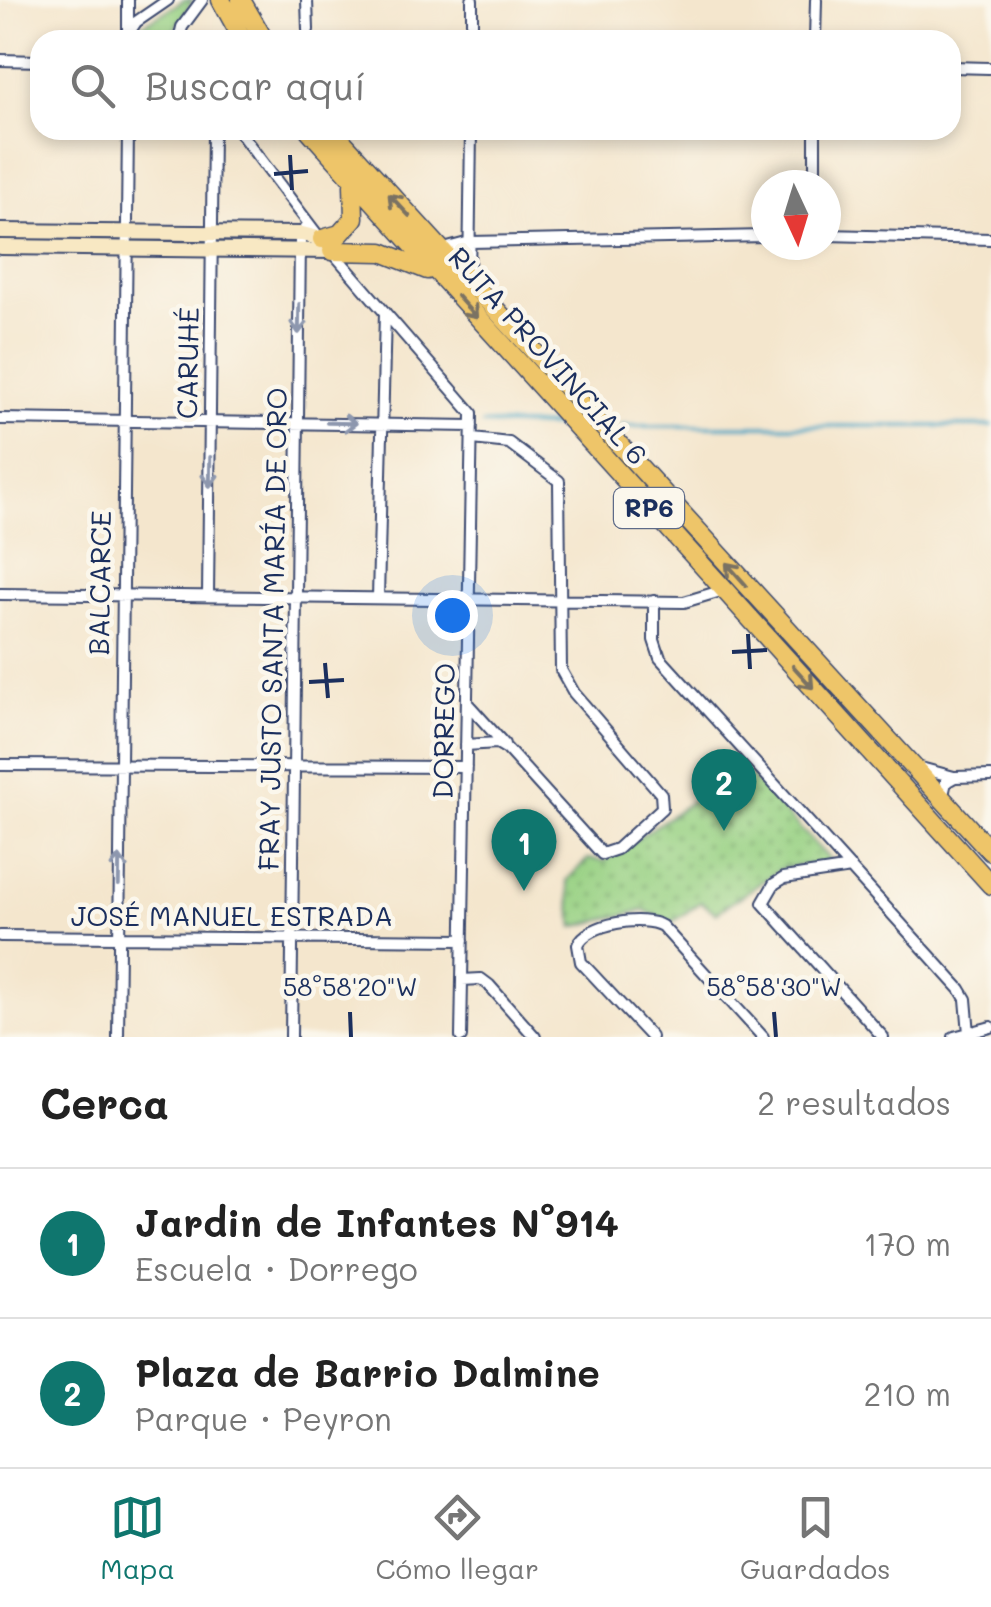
<!DOCTYPE html>
<html lang="es">
<head>
<meta charset="utf-8">
<style>
	body { margin:0; font-family:Mali,sans-serif; background:#f6f6f6; color:#222 }
	.compass { position:absolute; left:751px; top:170px; width:90px; height:90px; border-radius:50%; background:#fff; box-shadow:0 5px 15px #0003; rotate:176deg }
	.you { position:absolute; left:452px; top:615px; width:35px; height:35px; margin:-25px; border:8px solid #fff; border-radius:50%; background:#1a73e8; box-shadow:0 0 0 15px #1a73e833 }
	.badge { display:grid; place-items:center; width:65px; height:65px; border-radius:50%; background:#0f766e; color:#fff; font-size:32px; font-weight:700 }
	.pin { position:absolute; translate:-50% -82px; filter:drop-shadow(0 2px 5px #0008) }
	.pin::after { content:''; position:absolute; top:52px; width:35px; height:30px; background:inherit; clip-path:polygon(0 0,100% 0,50% 100%) }
	.list { margin:0; padding:0; list-style:none }
	h2 { display:flex; justify-content:space-between; align-items:center; height:130px; margin:0; padding:0 40px; font-size:42px }
	h2 small { font-size:32px; font-weight:400; color:#767676 }
	.list li { display:grid; grid-template-columns:65px 1fr auto; gap:30px; align-items:center; box-sizing:border-box; height:150px; padding:0 40px; border-top:2px solid #e0e0e0 }
	.list b { display:block; font-size:38px; white-space:nowrap }
	.list p { margin:0; font-size:32px; white-space:nowrap; color:#767676 }
	.list em { font-size:32px; font-style:normal; color:#767676 }
	.icon { flex:none; width:55px; height:55px; fill:none; stroke:currentColor; stroke-width:2; stroke-linecap:round; stroke-linejoin:round }
	.map { position:relative; flex:none; width:991px; height:1037px; overflow:hidden }
	.search { position:absolute; background:#fff; box-shadow:0 5px 15px #0003; left:30px; right:30px; top:30px; height:110px; display:flex; align-items:center; gap:25px; box-sizing:border-box; padding:0 35px; border-radius:30px; color:#767676; font-size:38px }
	.sheet { height:430px; background:#fff }
	nav { display:flex; justify-content:space-around; align-items:center; box-sizing:border-box; height:140px; border-top:2px solid #e0e0e0; background:#fff; font-size:28px; color:#767676 }
	nav a { display:grid; justify-items:center; gap:5px }
	nav .on { color:#0f766e }
	.map>svg:first-child { display:block }
</style>
</head>
<body>
<div class="map">
<svg width="991" height="1037" viewBox="0 0 991 1037">
	<defs>
		<pattern id="park-dots" width="8" height="8" patternUnits="userSpaceOnUse" patternTransform="scale(2.5)"><rect width="8" height="8" fill="#9ad285"/><path d="M2 2h.1M6 6h.1" fill="none" stroke="#7dab70" stroke-width="1.8" stroke-linecap="round"/></pattern>
	</defs>
	<rect width="100%" height="100%" fill="#fbf7ec"/>
	<filter id="ink" filterUnits="userSpaceOnUse"><feTurbulence type="fractalNoise" baseFrequency=".01" numOctaves="2"/><feDisplacementMap in="SourceGraphic" scale="20" xChannelSelector="R" yChannelSelector="G"/><feConvolveMatrix kernelMatrix="1 2 1 2 8 2 1 2 1" color-interpolation-filters="sRGB"/></filter>
	<filter id="wash" filterUnits="userSpaceOnUse"><feTurbulence type="fractalNoise" baseFrequency=".0048" numOctaves="4" result="noise"/><feDisplacementMap in="SourceGraphic" scale="40" xChannelSelector="R" yChannelSelector="G"/><feGaussianBlur stdDeviation="2.25" result="paint"/><feColorMatrix in="noise" values="0 0 0 0 0 0 0 0 0 0 0 0 0 0 0 0 0 1.4 0 .05"/><feComposite in="paint" operator="in"/></filter>
	<g filter="url(#wash)">
		<rect width="100%" height="100%" fill="#f4e6cd"/>
		<!-- grass -->
		<path fill="#9ad285" stroke="#5a8072" stroke-width="2.5" d="M185,0h8l-25,40h-31l5,-15z"/>
		<!-- park -->
		<path fill="url(#park-dots)" stroke="#5a8072" stroke-width="2.5" d="M737,762l95,100 -50,6 -66,45 -15,-11 -30,21 -27,-13 -70,17 -7,-47 21,-21 17,2 84,-58z"/>
		<g fill="none" stroke-linecap="round" stroke-linejoin="round">
			<!-- stream -->
			<path stroke="#45a7c5" stroke-width="4" d="M483,424l73,2
				M622,426h369"/>
		</g>
	</g>
	<g filter="url(#ink)">
		<g fill="none" stroke-linecap="round" stroke-linejoin="round">
			<!-- minor casing -->
			<g stroke="#3c4a6f" stroke-width="14">
				<path id="minor" d="M128,0v34
					M307,0l1,30
					M472,0v40
					M128,34l8,-12 32,-22
					M179,40l3,-13 20,-27
					M815,40l1,-40
					M0,60l40,1
					M951,67l38,1
					M238,130l81,107
					M815,185v-55
					M826,235l165,4
					M330,249l142,164 -11,624
					M440,250l30,-8 296,-6
					M469,281l2,-151
					M0,419l472,7
					M0,594l684,8 40,-12
					M208,596l5,-466
					M378,598l7,-286
					M654,601v39l6,18 300,331 6,10 3,34
					M467,703l37,41
					M466,745l31,-2 10,6 95,105 15,-5 45,-41 -1,-14 -87,-101 -13,-23 -2,-189 -50,-38 -36,-4
					M0,765l466,2
					M917,767l37,10
					M942,799l4,-17 9,-5 36,-1
					M851,868l-67,10 -10,6 -11,19 120,134
					M0,936l463,4
					M462,980l19,-1 8,6 46,52
					M118,1037l10,-907
					M291,1037l9,-797 5,-12
					M651,1037l-70,-75 -3,-17c9,-22 65,-30 84,-19l101,111
					M954,1037l37,-10"/>
			</g>
			<!-- secondary casing -->
			<g stroke="#3c4a6f" stroke-width="18">
				<path id="secondary" d="M0,231l302,3 20,5
					M0,247l332,4"/>
			</g>
			<!-- trunk casing -->
			<g stroke="#3c4a6f" stroke-width="21">
				<path id="trunk" d="M221,0l22,40
					M241,0l23,40
					M309,130l682,755
					M332,130l659,722
					M322,239l18,-5 14,-16 -1,-33
					M332,251l50,1 45,18"/>
			</g>
			<!-- minor -->
			<use href="#minor" stroke="#fff" stroke-width="10"/>
			<!-- secondary -->
			<use href="#secondary" stroke="#f8e8c3" stroke-width="14"/>
			<!-- trunk -->
			<use href="#trunk" stroke="#eec569" stroke-width="18"/>
		</g>
		<!-- one-way arrows -->
		<defs><path id="oneway-shaft" d="M-6 0H5M1.5-3L5.5 0L1.5 3" fill="none" stroke-width="1.6" stroke-linecap="round" stroke-linejoin="round" transform="scale(2.5)"/></defs>
		<g stroke="#7a7263">
			<use href="#oneway-shaft" transform="translate(399 205) rotate(-133)"/>
			<use href="#oneway-shaft" transform="translate(467 307) rotate(48)"/>
			<use href="#oneway-shaft" transform="translate(736 574) rotate(-132)"/>
			<use href="#oneway-shaft" transform="translate(803 677) rotate(48)"/>
		</g>
		<g stroke="#8d97ae">
			<use href="#oneway-shaft" transform="translate(299 319) rotate(91)"/>
			<use href="#oneway-shaft" transform="translate(342 423) rotate(1)"/>
			<use href="#oneway-shaft" transform="translate(210 472) rotate(91)"/>
			<use href="#oneway-shaft" transform="translate(119 870) rotate(-89)"/>
		</g>
	</g>
	<!-- ticks -->
	<path fill="none" stroke="#1b2f5e" stroke-width="4" d="M290,155l2,35M274,174l34,-3M748,634l2,35M732,652l35,-2M325,663l3,35M309,682l35,-2M350,1012l1,25M774,1012l2,25"/>
	<g text-anchor="middle" stroke-width="9" stroke-linejoin="round" paint-order="stroke">
		<!-- shield labels -->
		<rect fill="#fbf7ec" stroke="#5e6b89" stroke-width="2.5" x="614" y="488" width="70" height="40" rx="8"/>
		<g font-size="25" font-weight="bold" fill="#1b2f5e">
			<text x="649" y="517">RP6</text>
		</g>
		<!-- street labels -->
		<g font-size="28" fill="#1b2f5e" stroke="#fbf7ec">
			<text transform="translate(548 356) rotate(48)" y="10">RUTA PROVINCIAL 6</text>
			<text transform="translate(188 363) rotate(-89)" y="10">CARUHÉ</text>
			<text transform="translate(100 583) rotate(-89)" y="10">BALCARCE</text>
			<text transform="translate(273 629) rotate(-89)" y="10">FRAY JUSTO SANTA MARÍA DE ORO</text>
			<text transform="translate(444 731) rotate(-89)" y="10">DORREGO</text>
			<text x="232" y="926">JOSÉ MANUEL ESTRADA</text>
		</g>
	</g>
	<g font-size="25" text-anchor="middle" fill="#1b2f5e" stroke="#fbf7ec" stroke-width="9" stroke-linejoin="round" paint-order="stroke">
		<text x="350" y="996">58°58'20"W</text>
		<text x="774" y="996">58°58'30"W</text>
	</g>
</svg>
<svg class="compass" viewBox="-18 -18 36 36"><path d="M0-13l5 13h-10z" fill="#e53935"/><path d="M0 13l5-13h-10z" fill="#767676"/></svg>
<div class="you"></div>
<div class="pin badge" style="left:524px;top:891px">1</div>
<div class="pin badge" style="left:724px;top:831px">2</div>
<div class="search"><svg class="icon" aria-label="search" viewBox="0 0 24 24"><circle cx="10" cy="10" r="6"/><path d="M15 15l6 6"/></svg>Buscar aquí</div>
</div>
<section class="sheet">
<h2>Cerca<small>2 resultados</small></h2>
<ul class="list">
<li><span class="badge">1</span><div><b>Jardin de Infantes N°914</b><p>Escuela · Dorrego</p></div><em>170 m</em></li>
<li><span class="badge">2</span><div><b>Plaza de Barrio Dalmine</b><p>Parque · Peyron</p></div><em>210 m</em></li>
</ul>
</section>
<nav>
<a class="on"><svg class="icon" aria-label="map" viewBox="0 0 24 24"><path d="M3 6l6-2 6 2 6-2v14l-6 2-6-2-6 2zM9 4v14M15 6v14"/></svg>Mapa</a>
<a><svg class="icon" aria-label="directions" viewBox="0 0 24 24"><path d="M12 3l9 9-9 9-9-9zM9 14v-3h6M13 9l2 2-2 2"/></svg>Cómo llegar</a>
<a><svg class="icon" aria-label="saved" viewBox="0 0 24 24"><path d="M7 4h10v16l-5-4-5 4z"/></svg>Guardados</a>
</nav>
</body>
</html>
